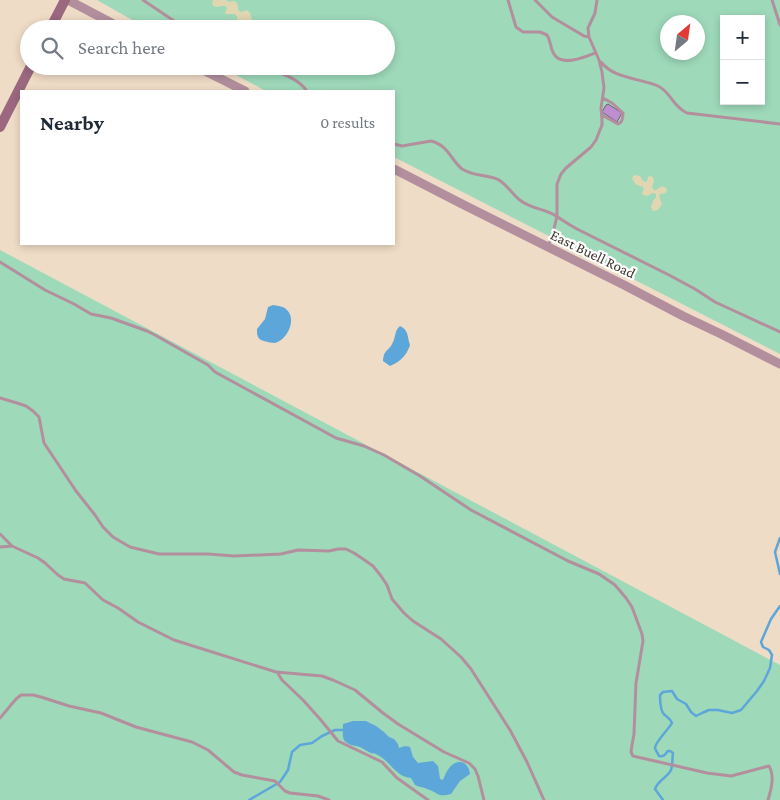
<!DOCTYPE html>
<html lang="en">
<head>
<meta charset="utf-8">
<style>
	body { margin:0; font-family:"Crimson Pro",serif; background:#f6f6f7; color:#1f2937 }
	.controls { position:absolute; right:15px; top:15px; display:grid; overflow:hidden; border-radius:0px; box-shadow:0 2px 8px #0003 }
	.controls button { width:45px; height:45px; display:grid; place-items:center; padding:0; border:0; border-bottom:1px solid #e0e1e3; background:#fff; color:#1f2937; font:25px sans-serif }
	.compass { position:absolute; left:660px; top:15px; width:45px; height:45px; border-radius:50%; background:#fff; box-shadow:0 2px 8px #0003; rotate:29deg }
	.list { margin:0; padding:0; list-style:none }
	h2 { display:flex; justify-content:space-between; align-items:center; height:65px; margin:0; padding:0 20px; font-size:21px }
	h2 small { font-size:16px; font-weight:400; color:#747a83 }
	.icon { flex:none; width:28px; height:28px; fill:none; stroke:currentColor; stroke-width:2; stroke-linecap:round; stroke-linejoin:round }
	.map { position:relative; flex:none; width:780px; height:800px; overflow:hidden }
	.search { position:absolute; background:#fff; box-shadow:0 2px 8px #0003; left:20px; top:20px; width:375px; height:55px; display:flex; align-items:center; gap:12px; box-sizing:border-box; padding:0 18px; border-radius:28px; color:#747a83; font-size:19px }
	.panel { position:absolute; background:#fff; box-shadow:0 2px 8px #0003; left:20px; top:90px; width:375px; height:155px; border-radius:0px }
	.map>svg:first-child { display:block }
</style>
</head>
<body>
<div class="map">
<svg width="780" height="800" viewBox="0 0 780 800">
	<rect width="100%" height="100%" fill="#efdcc6"/>
	<!-- green -->
	<path fill="#9ed9ba" fill-rule="evenodd" d="M97,0h683v354l-386,-197v-66h-128l-47,-25h167v-37h-238zM724,19h37v82h-37zM668,22h30v30h-30z
		M0,250l780,415v135h-780z"/>
	<!-- sand -->
	<path fill="#e0d6b1" d="M213,0h13l3,2 5,-1 2,1c3,3 1,6 3,9l3,1 5,-2 3,3 2,7 -2,3 3,6h-5l-2,-5h-8l-1,-7 -2,-3h-9l-1,-1 2,-5 -2,-2c-5,-1 -9,4 -13,-2z
		M634,175l6,1 3,5 2,1 2,-1 1,-4 2,-1 3,1 1,4 -2,6 2,3h2l6,-4 4,2 1,2 -1,3 -6,1 -1,2 3,8 -4,6 -5,1 -2,-4 2,-6 3,-4v-3l-4,-1 -4,3 -5,-1 -1,-2 2,-5c-6,-5 -7,1 -12,-10z"/>
	<!-- water -->
	<path fill="#5da6da" d="M273,305c5,1 11,1 14,5 10,10 0,30 -12,33 -3,0 -8,-1 -11,-2 -7,-2 -7,-6 -7,-12l8,-10 3,-12z
		M400,326c9,4 7,11 10,19 -3,10 -10,17 -20,21l-7,-5c1,-12 5,-9 9,-17 4,-6 2,-13 8,-18z
		M353,721h13l10,5 8,6 5,5 5,2 4,5 1,4 6,-2 5,1 3,10 5,6 15,-2 5,5 2,13 3,1c2,-5 5,-12 9,-15 9,-7 17,-1 18,9l-10,7 -9,13c-14,4 -13,-2 -24,-5 -4,-2 -8,-2 -12,-4l-4,-7c-17,-2 -20,-17 -35,-24 -2,-1 -5,0 -7,-2 -3,-1 -5,-3 -7,-4 -6,-3 -14,-2 -18,-8 -2,-4 -1,-11 -1,-16z"/>
	<g fill="none" stroke-linecap="round" stroke-linejoin="round">
		<!-- stream -->
		<path stroke="#5da6da" stroke-width="2.5" d="M780,538l-5,14 5,22
			M249,800l31,-18 8,-12 4,-18 8,-7 12,-2 10,-7 13,-6h7
			M663,800l-8,-11c3,-9 12,-11 16,-19 2,-5 1,-11 2,-17l-3,-2h-2c-3,3 -3,6 -9,5 -1,-2 -3,-5 -4,-8 0,-6 13,-18 17,-25 -2,-5 -6,-6 -9,-10 -3,-5 -3,-13 -3,-18l3,-3 9,-1 5,8 9,5 5,8 5,4 6,-3 7,-3h9l14,3 9,-3 16,-19 7,-10 6,-13 2,-13 -3,-5 -6,-3 -2,-5 10,-23 9,-13"/>
	</g>
	<!-- building -->
	<path fill="#be8ed0" stroke="#6f6074" d="M608,104l14,9 -5,9 -15,-10 4,-7z"/>
	<g fill="none" stroke-linecap="round" stroke-linejoin="round">
		<!-- service -->
		<path stroke="#b38f9e" stroke-width="3" d="M143,0l43,29
			M508,0l8,27 7,5h17l7,3c4,6 3,13 7,19 7,13 31,3 41,-1
			M535,0l17,17 32,19 5,1
			M772,0l8,25
			M601,62c13,17 39,16 57,24 13,6 14,20 29,27l93,11
			M261,66c17,7 35,10 46,25
			M602,115l16,9c4,-1 5,-7 5,-11l-11,-10 -9,-5
			M394,144l8,2 29,-5c17,4 20,19 31,28 13,8 25,5 37,11 8,5 14,15 22,21 11,8 25,8 35,15 8,5 15,10 23,14l90,45 26,14 20,13 65,30
			M548,247l5,-14 4,-17v-32l4,-10 5,-6 25,-21 5,-7 6,-15v-5l-1,-12 3,-20 -2,-16 -3,-12 -10,-23 -1,-9 7,-15 2,-13
			M0,262l45,28 29,14 17,10 20,4 36,13 8,4 53,30 7,7 121,66 28,8 20,9 36,21 51,34 97,51 31,13 16,11 11,13 6,9 10,27 1,7 -7,42 -2,51 -2,11 -1,7 2,4 74,17 24,3 38,-10c6,10 2,24 -1,34
			M0,398l17,5 9,3 7,5 6,6 5,26 32,48 19,24 8,12 10,10 17,10 29,7h49l26,2 47,-2 17,-4 31,1 9,-2h8l8,4 9,6 10,7 8,10 6,9 5,14 12,14 9,8 28,18 20,18 10,12 39,61 17,32 17,38
			M0,534l12,12 26,12 7,5 13,12 6,4 21,4 18,17 15,8 20,14 36,18 102,32 46,4 11,4 22,10 28,23 15,11 46,28 25,11 6,6 3,7 6,24
			M0,547l12,-1
			M277,672l5,8 21,20 17,19 18,22 44,21 15,16 31,22
			M0,718l16,-19 5,-4h12l8,2 28,9 32,7 35,14 56,15 16,8 26,22 8,3 33,6 10,10 5,2 28,3 11,4"/>
		<!-- tertiary -->
		<path stroke="#b38f9e" stroke-width="9" d="M68,0l55,29
			M195,66l50,25
			M394,169l70,36 160,80 59,31 38,18 59,30"/>
		<!-- secondary -->
		<path stroke="#9b687f" stroke-width="10" d="M50,29l15,-29
			M0,127l31,-61"/>
	</g>
	<g text-anchor="middle" stroke-width="4.5" stroke-linejoin="round" paint-order="stroke">
		<!-- street labels -->
		<g font-size="15" fill="#3f382f" stroke="#fff">
			<text transform="translate(593 254) rotate(26)" y="5">East Buell Road</text>
		</g>
	</g>
</svg>
<div class="controls">
<button>+</button>
<button>−</button>
</div>
<svg class="compass" viewBox="-18 -18 36 36"><path d="M0-13l5 13h-10z" fill="#e53935"/><path d="M0 13l5-13h-10z" fill="#747a83"/></svg>
<div class="search"><svg class="icon" aria-label="search" viewBox="0 0 24 24"><circle cx="10" cy="10" r="6"/><path d="M15 15l6 6"/></svg>Search here</div>
<section class="panel">
<h2>Nearby<small>0 results</small></h2>
<ul class="list">
</ul>
</section>
</div>
</body>
</html>
